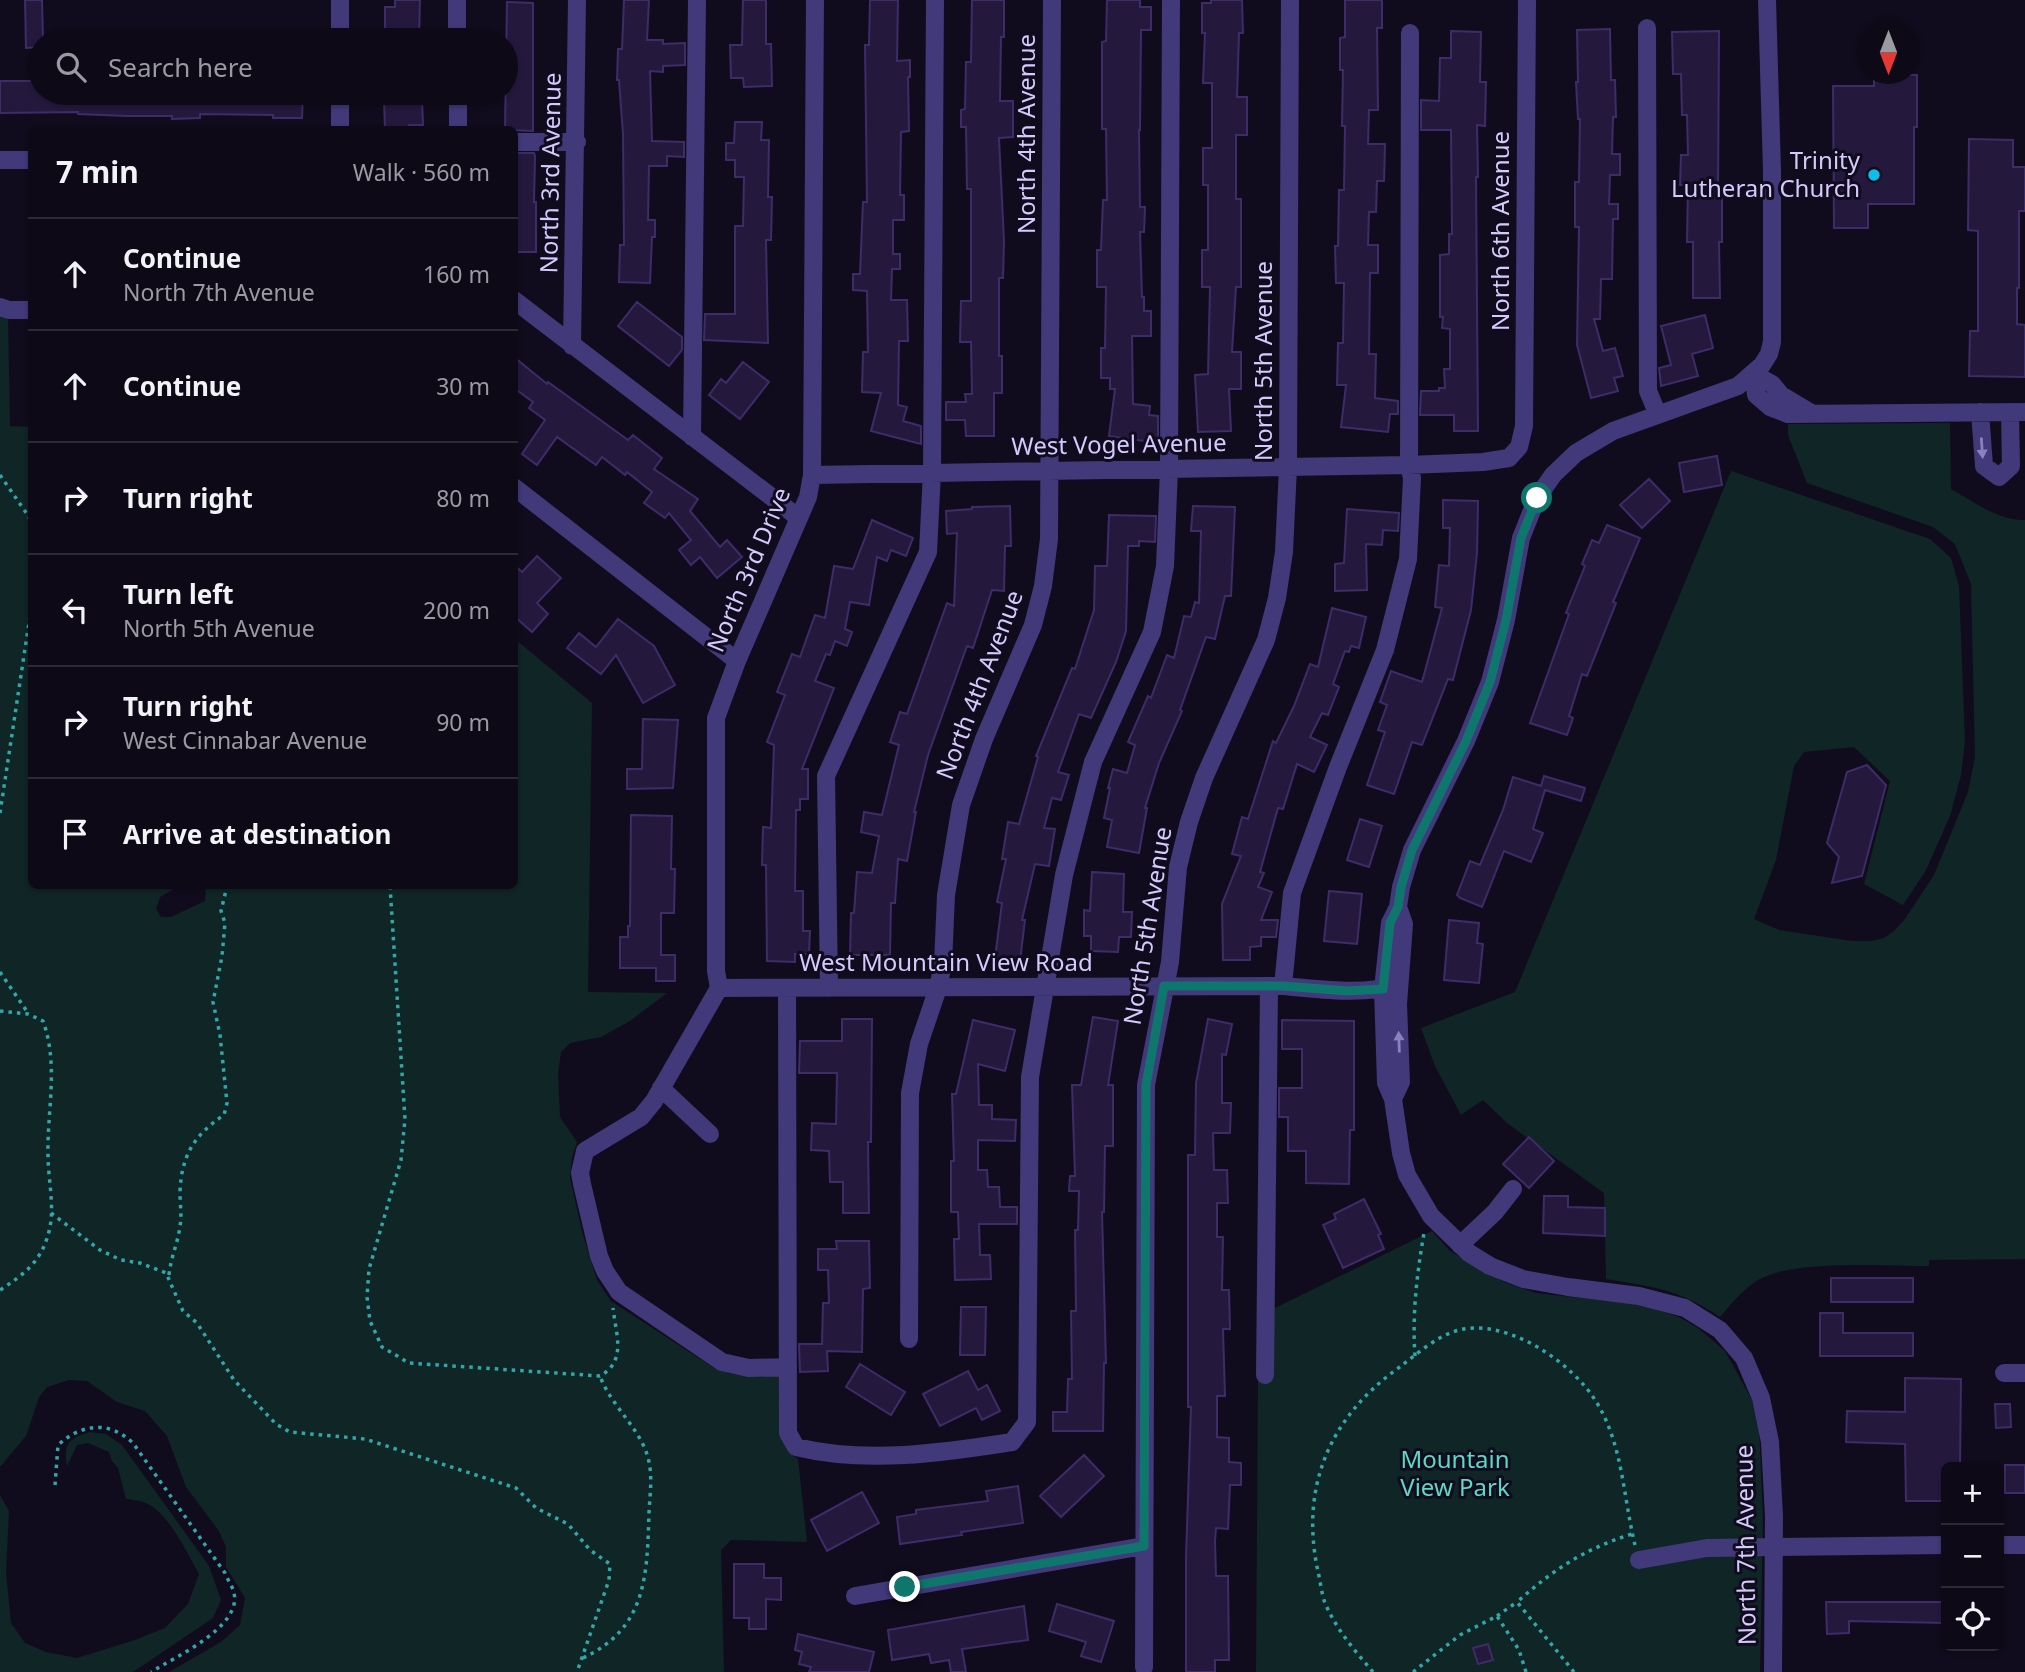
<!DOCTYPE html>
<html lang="en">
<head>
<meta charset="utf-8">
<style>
	body { margin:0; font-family:"Noto Sans",sans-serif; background:#16121f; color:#f1f3f6 }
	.controls { position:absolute; right:21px; bottom:21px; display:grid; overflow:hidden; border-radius:10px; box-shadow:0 2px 5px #0004 }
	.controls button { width:63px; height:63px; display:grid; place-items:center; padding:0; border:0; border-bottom:2px solid #2d2a35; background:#0d0916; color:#f1f3f6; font:35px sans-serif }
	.compass { position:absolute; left:1857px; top:21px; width:63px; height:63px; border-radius:50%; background:#0d0916; box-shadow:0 2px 5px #0004; rotate:180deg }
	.stop { position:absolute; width:21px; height:21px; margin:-16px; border:5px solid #0f766e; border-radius:50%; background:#fff }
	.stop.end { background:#0f766e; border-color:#fff; box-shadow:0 2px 7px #0008 }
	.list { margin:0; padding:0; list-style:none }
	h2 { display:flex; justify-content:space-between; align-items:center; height:91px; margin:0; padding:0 28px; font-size:30px }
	h2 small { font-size:23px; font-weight:400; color:#9a9aa1 }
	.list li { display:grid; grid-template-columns:46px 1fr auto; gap:21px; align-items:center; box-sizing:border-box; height:112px; padding:0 28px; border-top:2px solid #2d2a35 }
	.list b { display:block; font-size:26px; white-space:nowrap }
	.list p { margin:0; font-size:23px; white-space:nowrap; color:#9a9aa1 }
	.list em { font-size:23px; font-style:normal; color:#9a9aa1 }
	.icon { flex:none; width:38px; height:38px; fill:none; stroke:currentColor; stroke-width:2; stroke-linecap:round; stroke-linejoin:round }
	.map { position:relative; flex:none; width:2025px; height:1672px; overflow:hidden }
	.search { position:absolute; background:#0d0916; box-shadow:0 2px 5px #0004; left:28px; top:28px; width:490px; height:77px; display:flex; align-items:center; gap:18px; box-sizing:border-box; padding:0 24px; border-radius:38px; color:#9a9aa1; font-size:26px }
	.panel { position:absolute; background:#0d0916; box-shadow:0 2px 5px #0004; left:28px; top:126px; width:490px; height:763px; border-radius:10px }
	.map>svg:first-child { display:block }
</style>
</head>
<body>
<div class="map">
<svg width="2025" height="1672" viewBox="0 0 2025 1672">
	<rect width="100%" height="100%" fill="#110c1d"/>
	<!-- green -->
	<path fill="#102526" d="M0,315l8,3 2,108 21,1 1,459h147l-19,11 -4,12 5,8h10l34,-16 1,-15h308l1,-247 77,64 -4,289 79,1 -37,28 -29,16 -31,6 -9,9 -3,21 2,44 17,25 -5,15 -2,21 13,57 14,45 14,21 103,67 15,5 56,3 5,76 8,7 9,83 -76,-2 -10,10 3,122h-555l52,-30 19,-17 5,-27 -19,-31v-20l-7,-16 -33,-44 -19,-51 -22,-25 -28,-9 -30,-21 -18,-1 -22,7 -8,10 -13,39 -26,31z
		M1950,423l1,66c23,13 48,32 74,31v739l-96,1v6c-43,0 -136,-7 -171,14 -16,10 -26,23 -38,37 -41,-28 -66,-30 -114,-38l-2,-86 -97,-70 -24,-23 -22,15 -26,-49 -14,-38 94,-36 216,-521 199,68 21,19 8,28 6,156 -4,33 -11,41 -25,56 -22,33 -39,-21 26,-103 -36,-34 -50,5 -10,14 -18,94 -22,59 25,11 73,11h19l13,-3 10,-7 11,-12 29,-44 34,-83 7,-35 -4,-173 -16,-40 -22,-17 -126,-44 -19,-48v-11z
		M1432,1231l18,20 56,32 30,10 100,11 20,5 23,8 19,11 27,23 27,49 7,25 4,95 -3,152h-504l2,-292 15,-71z
		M90,1432l16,2 16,11 87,121 12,34 -8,18 -80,54h-133v-177l9,16 -3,61 5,51 14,20 21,9 31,6 58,-18 30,-12 23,-24 11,-30c-12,-21 -32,-65 -56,-72 -5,-2 -11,-2 -17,-3l-8,-31 -6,-7 -3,-9 -21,-9 -11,2 -10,21c-4,-23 3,-28 23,-34z"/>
	<!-- building -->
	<path fill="#24193d" stroke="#3d2c68" stroke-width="2" d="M25,0h17l1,40h-3v7l-14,1z
		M395,0h25l-1,38 -34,-1v-30h10z
		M624,0h25l-2,40h16v4l22,-1v22l-22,1v6l-13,-1 2,70 32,1v15l-17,-1v10h-18l-1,54h7v17h-3l-2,46 -31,-1 1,-37h4l-1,-111 -4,-54h-2l1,-31h4z
		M743,0h23v44h5l1,42 -28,1 -1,-9h-12l-1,-33h12z
		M870,0h28l-1,61 13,-1v17h-2l1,54 -8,1 -1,63h4v25h-11v34h7v15h-8l-1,31h16l1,41h-9l-1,64 9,2 -4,14 18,5v18l-50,-13 10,-38 -19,-1 1,-40h5l-1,-61 -14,-1v-16h7l3,-72h4l-2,-157h4z
		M972,0h32v37h-3l-1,64h13v36l-14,1 5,103 -1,37h-4v78h3v37h-8v43h-28l-1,-16h-19v-18h20l-1,-8h7l-1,-52h-11l1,-41h10v-112h-4l-1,-62h-5v-17l4,-1 1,-47h5z
		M1107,0h33v7h11v23h-10l-1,100h-1l1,77h5l-1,25h-4l2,65h2v14h7v25h-19l1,68 17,2 -1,9 9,1v27l-49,-7 6,-47h-5v-11h-9v-30h4l1,-61h-9v-37h4l2,-50h4l-1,-71h-4v-87l4,-1z
		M1211,0h31l1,33h-4l-2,64h10v38h-11v64h5v88h-5l-4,65h9v37h-12l2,42 -33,1 -3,-57 13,-1 2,-87h-8v-37h6v-65h-5v-37h9v-65h-9l2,-50h-3v-30h9z
		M1345,0h37v28h-5l1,82h-9l-1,34h17l-1,37h-7l-1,31h-7l-1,33h10v28h-8l-1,81h7l-1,44 23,3v13h-8l-2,18 -47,-5 5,-42h-9l1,-42h5l1,-60h-8l-1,-37h3l1,-56h5l1,-64h-3l1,-56h-3v-32l5,-1z
		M507,2l26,1v128l-28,-1z
		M1610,29l1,51h4l1,37h-3l-1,37h8v21h-10l-1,29h9v15h-5l-1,60h-11l-1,40h-6l9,32 12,-3 8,28 -9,2 4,13 -27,7 -14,-53 2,-118h-4v-45h4l1,-63h-2l-2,-37h2l-1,-52z
		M1451,31l30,1 -1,50h6l-1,44 -8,-1 1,52h-2l2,254h-24v-16h-34l1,-24h18v-3h6l-1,-19h6v-40l-8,-1 1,-11h-3v-62l9,-1v-20h3l-1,-104h-30v-30l18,1 1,-43h11z
		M1719,31l-1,165h4v46h-3l1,56h-27v-56h-6l1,-57h-8l1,-30h7l-1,-40h-5l-1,-41h-8l-1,-42z
		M1874,74l43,1v52h-3v77h-46v24h-34l-1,-142h41z
		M0,81h40v12h263l-1,25h-29v-3l-73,-1v4l-28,1v-3h-45l-49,-2v-2l-78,1z
		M422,98l1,27h-14v5h-24l-1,-31z
		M735,122h27l-1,18h8l-1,57h4l-1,43h-5l2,103 -64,-3 1,-26h30v-88h8l1,-49h-9v-17h-9v-17h8z
		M1969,139l44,1v27h12v44h-6v77h-2v36l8,1v52l-56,-1 1,-45h8v-100l-10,-1z
		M514,153h20l1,3 -1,46h2v50h-22z
		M637,302l45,35v13l-13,16 -51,-40z
		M1705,315l8,33 -21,6 6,22 -37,10 -2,-18 12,-3 -10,-39z
		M514,357l33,27 1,-2 80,58 5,-5 29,23 -8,11 44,30 -8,12 30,36 7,-7 15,17 -25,21 -17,-21 -9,8 -12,-15 12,-10 -22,-27 -4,5 -21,-15 8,-11 -25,-20 -2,3 -23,-18 -6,8 -39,-28 -20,28 -15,-11 23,-34 -16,-12 4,-6 -19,-14z
		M743,362l26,20 -29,37 -31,-24 12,-16 5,4z
		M1717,456l5,29 -38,7 -5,-29z
		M1649,479l21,22 -28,27 -22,-23z
		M1443,500l35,1 -1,52 -6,57 -18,70 -5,-1 -26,66 -10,-3 -18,52 -27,-9 18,-53 -7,-2 9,-25 -7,-3 11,-31 31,11 20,-74 -7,-1 4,-42 10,1 1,-38h-7z
		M1010,506l1,40h-6l-1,45 -12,-1 -19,58 -6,-2 -39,109 -14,57h2l-9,49 -9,-2 -3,44h-4l-1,52h-40l1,-42h3l3,-41 15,1 7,-37 -18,-4 3,-20 18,3 17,-70 -9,-3 10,-30 7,2 40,-111 7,3 3,-73 -10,1 -1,-23 26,-2v-2z
		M1193,506l42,1 -4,89h-6l-10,43 -9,-2 -26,73 2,1 -23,52 -14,45h2l-8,45 -32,-6 5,-27 -8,-2 6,-30h-2l5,-19 14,4 8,-28 -7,-3 20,-46 3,2 16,-43 7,3 10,-42 7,1 4,-15 4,1 2,-72h-10z
		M1347,509l52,4 -1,18 -15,-1 -1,15 -16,-1 1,46 -32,1v-27l9,-1z
		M1109,515l47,1 -1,26 -16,-1v5h-11l-2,85 -10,31 -25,56 -12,-4 -21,58 11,3 -8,25 -9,-2 -8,30 11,1 -6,37 -14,-2 -13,56h3l-5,41 -25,-3 7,-55 -5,-1 9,-43h-4l6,-37 11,2 19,-67 -2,-1 36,-88 3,1 19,-59 1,-44h12z
		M872,520l41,18 -7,18 -15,-6 -4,11 -10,-4 -8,48 -19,-3 -5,27 7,3 -5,14 -12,-5 -5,14 -4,-1 -11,27 19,7 -32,81h6v30h-8v11h-4l-1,81h8v40h7l-1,23h-14v8l-28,-1 -1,-96h-4l1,-38 8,1 3,-83 -7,-3 18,-47 -8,-3 15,-38 8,3 15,-42 10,3 9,-52 19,3z
		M1607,525l33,13 -27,64 3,1 -29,73 -5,-2 -13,42 4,2 -6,17 -37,-12 39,-109 -3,-1 19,-47 -3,-2 10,-24 7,3z
		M537,556l24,22 -24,25 11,11 -16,18 -18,-16v-51l8,7z
		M1332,608l34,9 -7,31 -8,-2 -2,6 -4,-1 -12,33 6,3 -11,28 -6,-2 -12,24 17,8 -13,27 -17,-8 -14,45 -5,-1 -18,64 4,1 -6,14 14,5 -11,28h17l-2,17h-15v9l-11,1v13h-27l-1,-56 19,-48 -9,-2 10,-37 6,2 25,-78 3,2 18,-37 16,-42 8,3z
		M618,619l36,27 21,39 -32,18 -27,-48 -15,19 -34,-26 12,-15 17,14z
		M643,719l35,1 -5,68 -46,1v-20h15z
		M1867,765l19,20 -24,91 -30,7 7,-26 -12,-14 20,-71z
		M1544,776l41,12 -4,13 -36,-11 -12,39 10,4 -12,29 -27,-11 -22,56 -22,-9 -3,-3 13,-34 10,4 23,-55 10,-33 28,9z
		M631,815l41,1 -1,53h4l-1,44h-13v42h14v26h-19v-13h-36v-31h8v-11h2z
		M1360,819l22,7 -13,41 -22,-7z
		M1092,872l32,2 -1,38h9l-1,25h-12l-1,15 -27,-1v-15h-7v-26l6,1z
		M1329,891l33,3 -5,50 -33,-3z
		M1449,920l30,3 -2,20 6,1 -4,39 -35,-3z
		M1093,1017l25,4 -10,64h5v61h-8l-1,66h-2l4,151h-2l-1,68h-50v-19h14l1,-33h4l-1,-68h5l-1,-81h3l1,-39h-10l1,-15h5l-3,-91h9z
		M842,1019h30l-1,123h-3l1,71h-26v-31h-13l-1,-31 -18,-1 1,-27 24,1 1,-51h-38l1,-32h42z
		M1208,1019l24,5 -6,31 -4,-1v49h9l-1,30h-17l1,37h13l1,33h-11v34h6l-1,53h7l1,39h-7l2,67h-8v41l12,1v24l12,1v22h-11l-2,44 -12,-1 -1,13 1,35h12l1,84h-14v12h-29v-115l5,-150h-3v-252h7l1,-72z
		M973,1020l42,10 -10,41 -27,-7 1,41h13v14l24,1 -1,21 -37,-1v30h9l1,17h11l1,20h17v17h-38l1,31h10l1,24 -36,1 -1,-41h5l-1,-27h-7v-51h3l-2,-67h4z
		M1282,1020l72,1v109h-4l-1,54 -43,-1v-32h-18v-34h-9v-29h23v-39h-20z
		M1529,1137l25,24 -25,27 -26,-24z
		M1544,1196h24v11l37,1v28l-62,-3z
		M1364,1199l17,35 -3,1 6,14 -41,19 -20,-43 13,-6 -2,-5z
		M836,1241h33l1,47 -7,1 -1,63 -35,-1 1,20 -28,1 -1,-28h23l1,-41h6l-1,-33h-10v-21h19z
		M1831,1278h82v24h-82z
		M961,1307h25l-1,48h-25z
		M1820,1313h23v20h70v23h-93z
		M860,1364l45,28 -14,23 -45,-28z
		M968,1371l10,19 9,-5 13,26 -18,9 -6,-12 -36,18 -17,-32z
		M1905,1378l56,1 -1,88h-14v34h-40l-1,-57 -59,-2 1,-31 58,1z
		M1995,1404h15l1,23 -15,1z
		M1084,1455l20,21 -43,41 -21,-21z
		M2005,1465h20v28h-20z
		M1018,1486l5,37 -62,9 1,3 -62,9 -3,-27 19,-3v-4l72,-9 -2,-10z
		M862,1492l17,31 -52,28 -16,-31z
		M734,1564h30v14h17v22l-15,-1v30h-17v-11h-15z
		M1826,1602h120v21l-97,-2v12l-22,1z
		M1057,1604l57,17 -13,41 -20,-6 5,-14 -37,-11z
		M1024,1606l4,34 -66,9 4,23h-15l-2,-12 -18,3 -2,-9 -37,6 -4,-30z
		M798,1634l76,18 -5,20h-60l2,-5 -12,-3 3,-12 -7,-2z
		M1488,1644l5,16 -15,4 -5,-16z"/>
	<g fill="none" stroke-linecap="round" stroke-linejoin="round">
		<!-- path -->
		<path stroke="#32a6a9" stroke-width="3.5" stroke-dasharray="3.5 5" stroke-linecap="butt" d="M0,475l29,42 3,9
			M0,813l32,-210
			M390,886l15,233 -4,41 -32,109 -2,28 3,24 12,26 27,16 191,13c27,-15 16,-41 13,-68
			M0,972l28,41
			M0,1011l28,3 15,7c16,44 4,89 5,134 0,26 8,55 0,80 -8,28 -25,40 -48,55
			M51,1213l49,37 21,10 19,3 26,10 17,38 14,12 37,57 42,44 14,8 75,7 151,49 20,20 32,16 22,26 20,14 -1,16 -32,92
			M169,1275c2,-19 9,-32 11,-49 2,-10 0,-22 0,-33 1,-37 14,-58 44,-78l3,-12 -7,-68 -7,-33 9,-46 3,-33 -4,-12 6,-25
			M1415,1356c-3,-43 2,-82 9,-123
			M55,1485l3,-40c23,-21 51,-25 75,-2l92,130c2,6 8,14 9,20 8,34 -59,64 -83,79
			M1497,1616l20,-14
			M583,1658c64,-30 64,-83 66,-145 1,-22 5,-43 -4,-64 -11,-26 -35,-46 -45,-73
			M1373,1672c-18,-21 -37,-43 -48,-69 -4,-11 -5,-25 -8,-36 -16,-82 13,-149 80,-198 19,-14 39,-33 62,-39 49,-12 114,33 138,73 26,43 26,93 38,142
			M1413,1672l47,-37 37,-19 22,34 7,22
			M1574,1672l-57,-70c36,-32 67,-53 115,-68"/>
		<!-- minor -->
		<path stroke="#41397a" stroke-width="18" d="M340,0v40
			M457,0v40
			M1767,0l5,171v171l-3,12 -7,11 -24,21 -125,45 -37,22 -23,22 -16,23 -16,40 -15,82 -16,62 -24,59 -54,109 -11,37 -3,20 -8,16 -7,66 3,94 7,16 8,54 6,22 24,41 38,37 21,13 33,13 45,8 71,9 46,12 35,22 24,28 17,40 9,44 4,74 -1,156
			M1647,28l1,363 10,24
			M340,93v37
			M458,93v37
			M514,142h63
			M0,160h32
			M514,300l285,218
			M0,307l9,3h23
			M572,346l5,-346
			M1754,374l2,21 14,12 18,7 237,-2
			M1754,374l18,10 9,11 30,18
			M1980,412l4,54 15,11 12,-11 -1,-54
			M692,437l5,-437
			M812,475l597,-10 74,-3 26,-4 10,-11 5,-21 3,-426
			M514,487l223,174
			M1283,986l9,-93 46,-126 47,-117 23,-91 4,-81 -3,-13 1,-432
			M719,988l-3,-17v-253l21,-57 71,-164 4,-22 3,-475
			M719,988l564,-2c38,3 79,10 116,-2
			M719,988l-65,113 -13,16 -56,34 -5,22 2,11 17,72 6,15 14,21 103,70 27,6 39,-1
			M787,988l1,445 8,14c70,17 146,6 216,-5l15,-20 3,-345 34,-202 29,-113 59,-130 13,-66 4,-97 2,-469
			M829,988l-3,-212 102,-224 4,-80 3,-472
			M661,1088l49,46
			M1393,1099l8,-17 -3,-78 6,-80 -6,-17
			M1460,1245l35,-33 18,-23
			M909,1339l1,-246 9,-49 19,-56 5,-24 3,-69 15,-90 23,-66 49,-114 10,-39 6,-47 3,-539
			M2004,1373h21
			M1265,1375l4,-388
			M1999,1545h26
			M1639,1560l68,-12 239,-3
			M855,1596l289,-50
			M1144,1667l2,-582 24,-123 8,-95 11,-45 15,-44 62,-138 11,-42 7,-46 4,-85 2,-467"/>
	</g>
	<!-- one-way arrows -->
	<defs><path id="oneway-solid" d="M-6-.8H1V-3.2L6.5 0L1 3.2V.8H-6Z" transform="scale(1.75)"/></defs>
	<g fill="#8a82bc">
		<use href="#oneway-solid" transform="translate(1982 448) rotate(86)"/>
		<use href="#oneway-solid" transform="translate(1399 1042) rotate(-92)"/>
	</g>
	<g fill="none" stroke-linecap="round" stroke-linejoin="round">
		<!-- route -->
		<path stroke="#0f766e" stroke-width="9" d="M905,1587l239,-41 2,-461 18,-99h119l65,5 35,-2 7,-66 8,-16 3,-20 11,-37 54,-109 24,-59 16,-62 15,-82 16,-40"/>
	</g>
	<!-- markers -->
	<circle fill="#0abfe9" stroke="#110c1d" stroke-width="2.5" cx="1874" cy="175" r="7"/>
	<g text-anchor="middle" stroke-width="6" stroke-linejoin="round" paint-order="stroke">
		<!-- street labels -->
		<g font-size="24" fill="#d4cafd" stroke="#110c1d">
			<text transform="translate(1027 134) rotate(-90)" y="8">North 4th Avenue</text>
			<text transform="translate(551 173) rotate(-89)" y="8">North 3rd Avenue</text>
			<text transform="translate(1501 231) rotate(-90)" y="8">North 6th Avenue</text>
			<text transform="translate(1264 361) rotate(-90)" y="8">North 5th Avenue</text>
			<text transform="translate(1119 445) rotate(-1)" y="8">West Vogel Avenue</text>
			<text transform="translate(749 570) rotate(-67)" y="8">North 3rd Drive</text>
			<text transform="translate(980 685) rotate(-69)" y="8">North 4th Avenue</text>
			<text transform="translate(1148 926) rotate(-81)" y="8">North 5th Avenue</text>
			<text x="946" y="971">West Mountain View Road</text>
			<text transform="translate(1746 1545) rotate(-91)" y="8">North 7th Avenue</text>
		</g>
		<!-- poi labels -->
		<g font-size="24" fill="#d4cafd" stroke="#110c1d" text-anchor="end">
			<text x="1860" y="169">Trinity<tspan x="1860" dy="28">Lutheran Church</tspan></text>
		</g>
		<!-- park labels -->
		<g font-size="24" fill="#5ad9c4" stroke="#110c1d">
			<text x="1455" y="1468">Mountain<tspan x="1455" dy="28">View Park</tspan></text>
		</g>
	</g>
</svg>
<div class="controls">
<button>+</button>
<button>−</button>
<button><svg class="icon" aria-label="locate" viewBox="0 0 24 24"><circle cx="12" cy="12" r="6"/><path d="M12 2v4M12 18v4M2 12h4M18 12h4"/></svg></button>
</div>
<svg class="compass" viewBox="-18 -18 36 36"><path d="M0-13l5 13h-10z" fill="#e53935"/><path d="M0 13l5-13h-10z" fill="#9a9aa1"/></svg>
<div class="stop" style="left:1537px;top:498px"></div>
<div class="stop end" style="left:905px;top:1587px"></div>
<div class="search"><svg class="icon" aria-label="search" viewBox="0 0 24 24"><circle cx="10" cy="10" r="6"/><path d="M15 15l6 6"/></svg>Search here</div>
<section class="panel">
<h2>7 min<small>Walk · 560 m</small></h2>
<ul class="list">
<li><svg class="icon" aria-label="ahead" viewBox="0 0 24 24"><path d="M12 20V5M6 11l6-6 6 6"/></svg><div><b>Continue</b><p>North 7th Avenue</p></div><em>160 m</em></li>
<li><svg class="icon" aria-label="ahead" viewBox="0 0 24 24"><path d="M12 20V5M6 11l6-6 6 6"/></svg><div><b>Continue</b></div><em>30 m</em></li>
<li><svg class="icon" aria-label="right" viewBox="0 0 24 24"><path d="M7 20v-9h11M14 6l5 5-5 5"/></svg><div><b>Turn right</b></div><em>80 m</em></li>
<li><svg class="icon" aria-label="left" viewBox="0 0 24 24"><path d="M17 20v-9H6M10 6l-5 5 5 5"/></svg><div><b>Turn left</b><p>North 5th Avenue</p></div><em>200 m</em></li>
<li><svg class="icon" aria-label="right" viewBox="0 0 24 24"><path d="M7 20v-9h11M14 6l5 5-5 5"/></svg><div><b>Turn right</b><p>West Cinnabar Avenue</p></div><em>90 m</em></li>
<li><svg class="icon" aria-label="arrive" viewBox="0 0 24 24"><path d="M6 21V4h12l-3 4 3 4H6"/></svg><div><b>Arrive at destination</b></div></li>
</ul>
</section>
</div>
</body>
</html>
